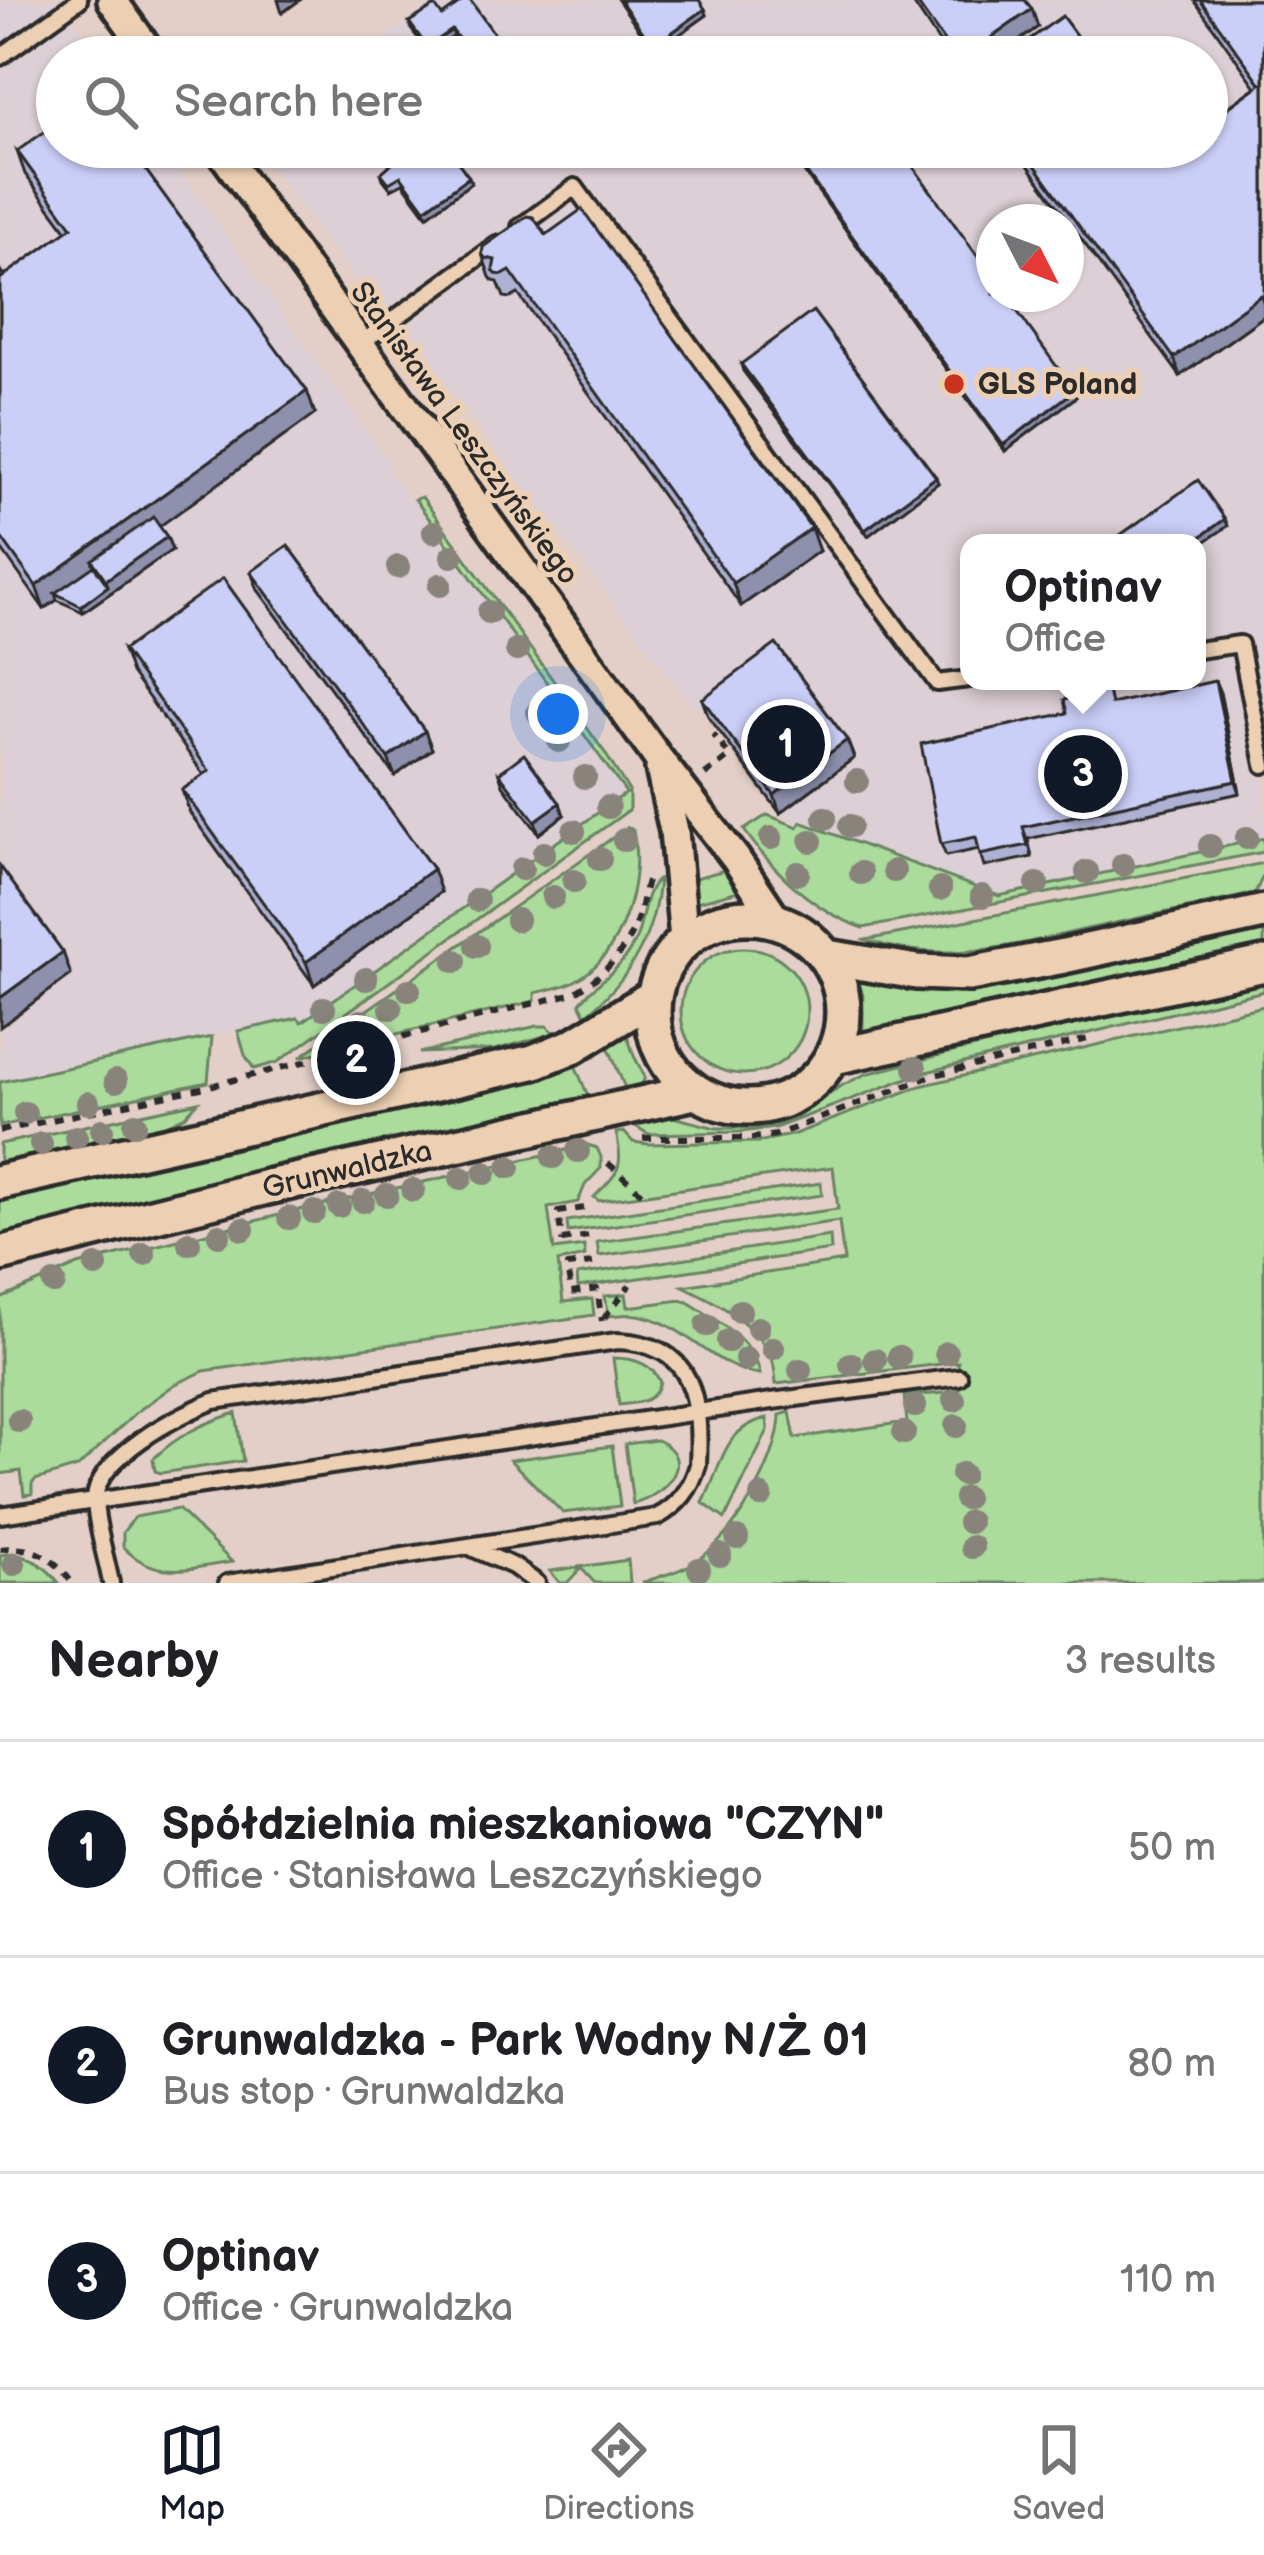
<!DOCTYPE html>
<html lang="en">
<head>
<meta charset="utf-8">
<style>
	body { margin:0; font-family:"Balsamiq Sans",sans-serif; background:#f2f2f2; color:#202124 }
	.compass { position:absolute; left:976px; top:204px; width:108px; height:108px; border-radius:50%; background:#fff; box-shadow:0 3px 9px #0004; rotate:132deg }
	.you { position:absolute; left:558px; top:714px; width:42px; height:42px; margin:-30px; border:9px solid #fff; border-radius:50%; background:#1a73e8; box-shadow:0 0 0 18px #1a73e833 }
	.badge { display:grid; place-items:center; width:78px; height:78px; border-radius:50%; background:#111827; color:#fff; font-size:39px; font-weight:700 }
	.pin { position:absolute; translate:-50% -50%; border:6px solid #fff; box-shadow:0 3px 12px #0006 }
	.popup { position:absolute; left:960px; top:534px; width:246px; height:156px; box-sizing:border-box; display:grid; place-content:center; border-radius:24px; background:#fff; filter:drop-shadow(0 3px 9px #0005); font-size:39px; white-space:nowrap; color:#757577 }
	.popup b { font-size:45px; color:#202124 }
	.popup::after { content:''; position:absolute; left:50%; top:100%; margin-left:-24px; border:24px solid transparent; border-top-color:#fff }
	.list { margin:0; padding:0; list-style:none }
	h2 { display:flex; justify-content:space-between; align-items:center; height:156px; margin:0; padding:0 48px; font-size:51px }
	h2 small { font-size:39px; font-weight:400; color:#757577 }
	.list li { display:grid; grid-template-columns:78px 1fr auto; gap:36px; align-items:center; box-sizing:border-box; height:216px; padding:0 48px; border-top:3px solid #e0e0e0 }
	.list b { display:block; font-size:45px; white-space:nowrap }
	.list p { margin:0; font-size:39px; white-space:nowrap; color:#757577 }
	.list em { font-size:39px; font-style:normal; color:#757577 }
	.icon { flex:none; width:66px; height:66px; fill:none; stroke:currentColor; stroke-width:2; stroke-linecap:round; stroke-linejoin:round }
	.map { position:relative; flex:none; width:1264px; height:1583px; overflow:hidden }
	.search { position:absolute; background:#fff; box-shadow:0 3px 9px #0004; left:36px; right:36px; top:36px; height:132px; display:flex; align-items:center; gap:30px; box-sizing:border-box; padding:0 42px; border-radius:66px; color:#757577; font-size:45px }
	.sheet { height:804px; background:#fff }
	nav { display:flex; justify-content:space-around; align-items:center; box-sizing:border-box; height:168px; border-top:3px solid #e0e0e0; background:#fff; font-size:33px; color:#757577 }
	nav a { display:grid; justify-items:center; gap:6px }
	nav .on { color:#111827 }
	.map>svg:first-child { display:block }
</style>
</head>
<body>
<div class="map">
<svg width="1264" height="1583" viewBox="0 0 1264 1583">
	<rect width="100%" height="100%" fill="#e3cfc7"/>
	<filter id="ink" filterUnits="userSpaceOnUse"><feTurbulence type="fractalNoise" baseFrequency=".00833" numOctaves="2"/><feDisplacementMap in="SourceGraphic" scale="24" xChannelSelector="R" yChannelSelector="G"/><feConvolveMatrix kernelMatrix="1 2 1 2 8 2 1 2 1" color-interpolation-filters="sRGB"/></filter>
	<g filter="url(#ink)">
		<!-- built -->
		<path fill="#dccfd5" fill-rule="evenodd" d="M0,0h59l41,57h-43v90h107l226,317 -3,4 24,33 4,-2 211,294 -325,229 -4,-4 -297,64z
			M436,0h828v838l-265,58 -218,-81 -72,-99 -21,-15 -245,-320 -42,-42 -146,-192h952v-90h-849zM994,222h72v72h-72zM969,543h228v138h-228z"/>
		<!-- green -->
		<path fill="#abdc9c" stroke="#6b8464" stroke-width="3" d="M422,497l181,253 26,41v19l-351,252 -24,7 -9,-14 -7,-24 60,-13 4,4 324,-229 -211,-294z
			M767,815l31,12 3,-5 198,74 265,-58v14l-401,76c-50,-17 -89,-56 -119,-98z
			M628,827l5,3c11,51 -11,128 -60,152 -12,6 -26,8 -38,11v8l-235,56z
			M1264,863v11l-9,19c-51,12 -103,22 -154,33 -78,17 -156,41 -235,14z
			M729,869l12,17 -2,5 -42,11 -3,-2 1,-22z
			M659,879c-4,56 -30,101 -73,136l-6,-12c20,-26 39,-28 56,-64 8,-18 7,-49 23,-60z
			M1264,927v19l-398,88 -3,-3v-35l-4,-14 3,-4 63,11h30z
			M681 1011a63 63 0 1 1 126 0a63 63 0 1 1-126 0Z
			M1264,983v8l-346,83 -143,54 -35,4 -92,2 -14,-9 -1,-3 36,-6 47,12h49l31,-10 43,-31 27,-13 82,-21z
			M1264,1006v577h-622c16,-7 36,-10 53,-21 39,-24 84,-101 85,-147l10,-3 5,26 112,-16 -3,-26 55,-4 -1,-30 -182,22c-1,-9 -1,-21 -6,-29 -18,-34 -53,-53 -87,-69l161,-25 -5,-40 -240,35 -2,-14 241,-33 -5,-42 -234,34 -5,-4c24,-24 31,-29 22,-64l8,-1 9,10 15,2 110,-2 37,-8 125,-48z
			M537,1026h10l8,7 -60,17 -76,3z
			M622,1035l6,3 6,18 11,21 -3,7 -17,4 -17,-42z
			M212,1037l-4,45 -208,44v-44z
			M575,1065l13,31 -309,68 -279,72v-36l308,-67 255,-63z
			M198,1102l-13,14 -30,14 -155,33v-19z
			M588,1145l9,3 4,9v11l-16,17 -7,17 -30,6 6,42 30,-4 1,10 -27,6 5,40 29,-3 2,16 -390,56 -30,14 -36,26 -60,56 -43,13 -3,4v10l-8,1 -3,-24 -21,3v-175l78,-34 225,-56z
			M821,1183l1,12 -254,37 -1,-11z
			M830,1236l1,14 -253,37 -1,-12z
			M626,1294l2,13 53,-7 7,2c28,18 65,37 72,72 -42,-3 -72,-46 -113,-57 -12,-4 -25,-2 -38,-1l-4,-20z
			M613,1358c19,0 39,5 47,24 -5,21 -22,21 -41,23z
			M236,1413l7,48 -82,12 -6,-2 -2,-12c25,-24 50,-36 83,-46z
			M767,1418l1,12 -43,89 -22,-16c19,-36 18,-74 64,-85z
			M657,1440c43,20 6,57 -24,64l-8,-60z
			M612,1446l8,60 -57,7 -53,-53z
			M178,1509l54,53c-42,6 -76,19 -109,-15v-15l12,-15z
			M13,1553c21,6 33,13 46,30h-59v-28z
			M628,1560l2,23h-35l-14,-15 -14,15h-7l-10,-12z"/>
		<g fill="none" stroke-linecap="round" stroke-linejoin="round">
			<!-- service casing -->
			<g stroke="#2b2b2b" stroke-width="22">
				<path id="service" d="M0,57l79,-57
					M520,227l55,-40 362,496 32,-4
					M360,344l137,-100
					M1197,650l43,-6 24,121
					M0,1515l772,-114 187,-24
					M474,1549l39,17 24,17
					M111,1583c-5,-27 -15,-56 -16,-83 0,-42 85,-86 119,-99l403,-60c78,2 84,60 81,124 -7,24 -19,40 -41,52l-430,66"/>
			</g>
			<!-- minor casing -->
			<g stroke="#2b2b2b" stroke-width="36">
				<path id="minor" d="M112,0l41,57
					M218,147l440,611 78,101 41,61
					M660,768l14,63 10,109"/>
			</g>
			<!-- tertiary casing -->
			<g stroke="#2b2b2b" stroke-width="42">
				<path id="tertiary" d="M653 1012a95 95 0 1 1 190 0a95 95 0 1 1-190 0Z
					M827,957l90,15 52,2 95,-18 200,-44
					M833,1057l431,-93
					M0,1182l533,-120 40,-16 80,-49
					M0,1254l263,-66 432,-96"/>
			</g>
			<!-- path -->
			<path stroke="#2b2b2b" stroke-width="6" stroke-dasharray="9 9" stroke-linecap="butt" d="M705,775l25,-19 -17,-22
				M0,1131l206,-44 368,-94c28,-16 50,-39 62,-70 6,-15 6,-32 13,-46
				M643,1138h110l23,-3 155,-59 157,-37
				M608,1163l40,36
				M584,1208l-26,4 4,28 27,-4
				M593,1263l-26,3 4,27 26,-4 5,32
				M604,1318l26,-33
				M0,1549c32,-4 54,7 72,34"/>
			<!-- service -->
			<use href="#service" stroke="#edd0b3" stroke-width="14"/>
			<!-- minor -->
			<use href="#minor" stroke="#edd0b3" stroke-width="27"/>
			<!-- tertiary -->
			<use href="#tertiary" stroke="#edd0b3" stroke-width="33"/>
		</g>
		<!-- trees -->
		<g fill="#88847b">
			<circle cx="434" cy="532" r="12"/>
			<circle cx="452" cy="556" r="12"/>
			<circle cx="398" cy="567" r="12"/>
			<circle cx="440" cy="585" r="12"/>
			<circle cx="489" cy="612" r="12"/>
			<circle cx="517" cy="650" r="12"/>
			<circle cx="538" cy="712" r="12"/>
			<circle cx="559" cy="741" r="12"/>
			<circle cx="585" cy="777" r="12"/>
			<circle cx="857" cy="781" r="12"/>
			<circle cx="608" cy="807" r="12"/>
			<circle cx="825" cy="818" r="12"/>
			<circle cx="850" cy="826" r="12"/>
			<circle cx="574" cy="831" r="12"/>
			<circle cx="771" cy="838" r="12"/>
			<circle cx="1247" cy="838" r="12"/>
			<circle cx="624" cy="840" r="12"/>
			<circle cx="811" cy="841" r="12"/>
			<circle cx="1210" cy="846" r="12"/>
			<circle cx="544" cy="853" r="12"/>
			<circle cx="600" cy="859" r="12"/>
			<circle cx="1123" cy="865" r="12"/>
			<circle cx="522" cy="869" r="12"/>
			<circle cx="894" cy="871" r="12"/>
			<circle cx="1087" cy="872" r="12"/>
			<circle cx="798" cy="873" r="12"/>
			<circle cx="861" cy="873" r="12"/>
			<circle cx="574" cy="881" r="12"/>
			<circle cx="1037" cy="884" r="12"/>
			<circle cx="940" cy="889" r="12"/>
			<circle cx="982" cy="896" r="12"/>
			<circle cx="553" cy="897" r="12"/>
			<circle cx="477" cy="900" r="12"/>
			<circle cx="517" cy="920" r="12"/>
			<circle cx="477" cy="946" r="12"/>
			<circle cx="455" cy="961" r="12"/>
			<circle cx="366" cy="979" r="12"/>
			<circle cx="409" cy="990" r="12"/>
			<circle cx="324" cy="1008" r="12"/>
			<circle cx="391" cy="1008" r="12"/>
			<circle cx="361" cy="1021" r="12"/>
			<circle cx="915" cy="1068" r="12"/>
			<circle cx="116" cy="1081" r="12"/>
			<circle cx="88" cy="1103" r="12"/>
			<circle cx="25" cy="1113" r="12"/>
			<circle cx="135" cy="1124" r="12"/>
			<circle cx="102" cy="1130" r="12"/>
			<circle cx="76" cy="1137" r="12"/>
			<circle cx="41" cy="1144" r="12"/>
			<circle cx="578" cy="1151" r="12"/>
			<circle cx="553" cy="1157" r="12"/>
			<circle cx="509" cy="1167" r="12"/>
			<circle cx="485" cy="1173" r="12"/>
			<circle cx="461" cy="1178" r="12"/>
			<circle cx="413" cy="1190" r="12"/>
			<circle cx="387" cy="1195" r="12"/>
			<circle cx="363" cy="1201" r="12"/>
			<circle cx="339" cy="1206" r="12"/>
			<circle cx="314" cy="1212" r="12"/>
			<circle cx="289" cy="1218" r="12"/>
			<circle cx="243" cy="1229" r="12"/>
			<circle cx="219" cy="1235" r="12"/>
			<circle cx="189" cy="1243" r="12"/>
			<circle cx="144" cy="1254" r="12"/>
			<circle cx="96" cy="1266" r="12"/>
			<circle cx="54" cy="1283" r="12"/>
			<circle cx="740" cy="1311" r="12"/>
			<circle cx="707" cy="1325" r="12"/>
			<circle cx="758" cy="1328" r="12"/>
			<circle cx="728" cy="1341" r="12"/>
			<circle cx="773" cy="1348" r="12"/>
			<circle cx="946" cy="1353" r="12"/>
			<circle cx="899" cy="1357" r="12"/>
			<circle cx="746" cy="1359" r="12"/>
			<circle cx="875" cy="1360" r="12"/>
			<circle cx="851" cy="1364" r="12"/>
			<circle cx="800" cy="1370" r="12"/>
			<circle cx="954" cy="1400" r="12"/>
			<circle cx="915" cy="1406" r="12"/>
			<circle cx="19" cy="1421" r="12"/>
			<circle cx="956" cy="1426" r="12"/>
			<circle cx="904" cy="1433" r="12"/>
			<circle cx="962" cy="1474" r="12"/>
			<circle cx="761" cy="1496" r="12"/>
			<circle cx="965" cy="1498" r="12"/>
			<circle cx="969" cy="1522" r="12"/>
			<circle cx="737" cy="1538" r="12"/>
			<circle cx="972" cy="1547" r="12"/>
			<circle cx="720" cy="1555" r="12"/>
			<circle cx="14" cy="1564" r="12"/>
			<circle cx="699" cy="1569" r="12"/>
		</g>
		<!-- wall -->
		<path fill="#afb1d4" stroke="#2b2b2b" stroke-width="3" d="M618,0h81l8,15 -52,37z
			M911,0h114l13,27 -42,30h-47z
			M1194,0h70v316l-84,60 -165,-229h141l6,8 94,-68z
			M442,16l69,41h-42l-15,-21 -24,18 -19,-25 -2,-7z
			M377,147h70l24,36 -44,33 -24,-33 -12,6 -8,-10 -2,-6 9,-8z
			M786,147h113l177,250 -71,54z
			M17,151l298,263 -156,112 8,11 5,13 -89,62 -26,-12 -13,9 -44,-62v-277l4,6 63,-45 -42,-57z
			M546,235l273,316 -78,55 -223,-312 -7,4 -7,-1 -6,-15 -5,-1 -3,-4 -8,-23z
			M741,364l197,119 -70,53 -125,-165z
			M251,572l181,177 -37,27 -137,-186z
			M123,650l318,242 -127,93 -124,-172 -8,-23 22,-15 -73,-102z
			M1215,681l5,12 20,100 -212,46 4,18 -48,10 -5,-18 -33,7 -5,-12 172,-140z
			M702,699l145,41 7,18 -74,55 -72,-97z
			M499,773l65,42 -25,19 -36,-49z"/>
		<!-- shaded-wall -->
		<path fill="#8e90ad" stroke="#2b2b2b" stroke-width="3" d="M278,0h22l-18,13z
			M705,9l2,6 -52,37 -2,-6z
			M1032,9l6,18 -42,30h-32z
			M452,30l2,6 -24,18 -3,-7z
			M469,177l2,6 -44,33 -2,-7z
			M1261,295l3,9v12l-84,60 -6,-18z
			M307,391l8,23 -216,156 -7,-10 4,12 -41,21 2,7 -13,9 -8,-23z
			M1074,391l2,6 -71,54 -2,-6z
			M936,477l2,6 -70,53 -3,-6z
			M1225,519l3,7 -31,21v-4h-5z
			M811,528l8,23 -78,55 -8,-23z
			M167,537l5,13 -89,62 -2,-6 27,-20 -2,-6z
			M1215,681l5,12 20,100 -4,-12z
			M425,731l7,18 -37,27 -7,-18z
			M847,740l7,18 -74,55 -6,-18z
			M560,803l4,12 -25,19 -4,-13z
			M433,869l8,23 -127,93 -8,-23z
			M63,952l8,23 -71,52v-29z"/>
		<!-- building -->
		<path fill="#cbcef7" stroke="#2b2b2b" stroke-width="3" d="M464,0h6l41,57h-39l-20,-27 -25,17 -18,-25 26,-16 7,10z
			M620,0h79l6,9 -52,37z
			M915,0h110l7,9 -68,48h-9z
			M1200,0h64v299l-3,-4 -87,63 -152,-211h134l6,8 12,-8h33v-24l54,-39z
			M1062,16l30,41h-87z
			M57,123v24h72l178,244 -271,195 -36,-50v-257l72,-52 -55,-76z
			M380,147h67l22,30 -44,32 -24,-33 -12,7 -8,-10 10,-9z
			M788,147h111l95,132v15h11l69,97 -71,54z
			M582,209l229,319 -78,55 -223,-312 -7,4 -7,-1 -3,-4 2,-10 -10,-2 -3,-4 1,-7 44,-31 6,1 13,18z
			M813,311l123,166 -71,53 -124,-166z
			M1198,480l27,39 -33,24h-83z
			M153,517l14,20 -61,43 -14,-20z
			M288,545l137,186 -37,27 -137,-186z
			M94,566l14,20 -27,20 -26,-13z
			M223,578l210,291 -127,93 -124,-172 27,-19 -86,-121z
			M776,644l71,96 -73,55 -72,-96z
			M1215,681l21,100 -213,46 5,18 -48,10 -4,-18 -35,7 -20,-100 146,-31 -3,-13 44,-9 3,13z
			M524,754l36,49 -25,18 -36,-48z
			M0,866l63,86 -63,46z"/>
	</g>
	<!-- markers -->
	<circle fill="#c8321e" stroke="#edd0b3" stroke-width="4.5" cx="954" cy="384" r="12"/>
	<g text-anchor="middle" stroke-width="10" stroke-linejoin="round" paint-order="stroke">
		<!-- poi labels -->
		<g font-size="30" font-weight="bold" fill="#2b2b2b" stroke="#edd0b3" text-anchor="start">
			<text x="978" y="394">GLS Poland</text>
		</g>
		<!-- street labels -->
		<g font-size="30" fill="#2b2b2b" stroke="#edd0b3">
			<text transform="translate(465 433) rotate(54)" y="10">Stanisława Leszczyńskiego</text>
			<text transform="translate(347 1169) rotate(-13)" y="10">Grunwaldzka</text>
		</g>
	</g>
</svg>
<svg class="compass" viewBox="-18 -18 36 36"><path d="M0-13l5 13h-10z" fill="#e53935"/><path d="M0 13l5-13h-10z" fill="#757577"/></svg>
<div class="you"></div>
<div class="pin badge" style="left:786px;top:744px">1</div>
<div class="pin badge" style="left:356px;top:1060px">2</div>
<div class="pin badge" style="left:1083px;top:774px">3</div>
<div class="popup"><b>Optinav</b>Office</div>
<div class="search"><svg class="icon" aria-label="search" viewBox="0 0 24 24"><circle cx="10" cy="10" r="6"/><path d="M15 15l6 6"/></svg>Search here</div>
</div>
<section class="sheet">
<h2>Nearby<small>3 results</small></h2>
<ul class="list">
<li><span class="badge">1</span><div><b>Spółdzielnia mieszkaniowa &quot;CZYN&quot;</b><p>Office · Stanisława Leszczyńskiego</p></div><em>50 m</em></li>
<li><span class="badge">2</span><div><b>Grunwaldzka - Park Wodny N/Ż 01</b><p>Bus stop · Grunwaldzka</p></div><em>80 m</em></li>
<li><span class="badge">3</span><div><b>Optinav</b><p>Office · Grunwaldzka</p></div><em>110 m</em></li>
</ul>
</section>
<nav>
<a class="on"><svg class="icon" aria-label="map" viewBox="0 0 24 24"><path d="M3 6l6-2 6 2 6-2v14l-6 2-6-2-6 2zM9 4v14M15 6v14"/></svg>Map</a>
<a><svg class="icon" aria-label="directions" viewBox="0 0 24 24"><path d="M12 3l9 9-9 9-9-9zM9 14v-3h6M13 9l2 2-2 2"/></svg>Directions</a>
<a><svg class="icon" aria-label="saved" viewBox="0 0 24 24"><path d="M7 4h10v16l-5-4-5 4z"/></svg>Saved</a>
</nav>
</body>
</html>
